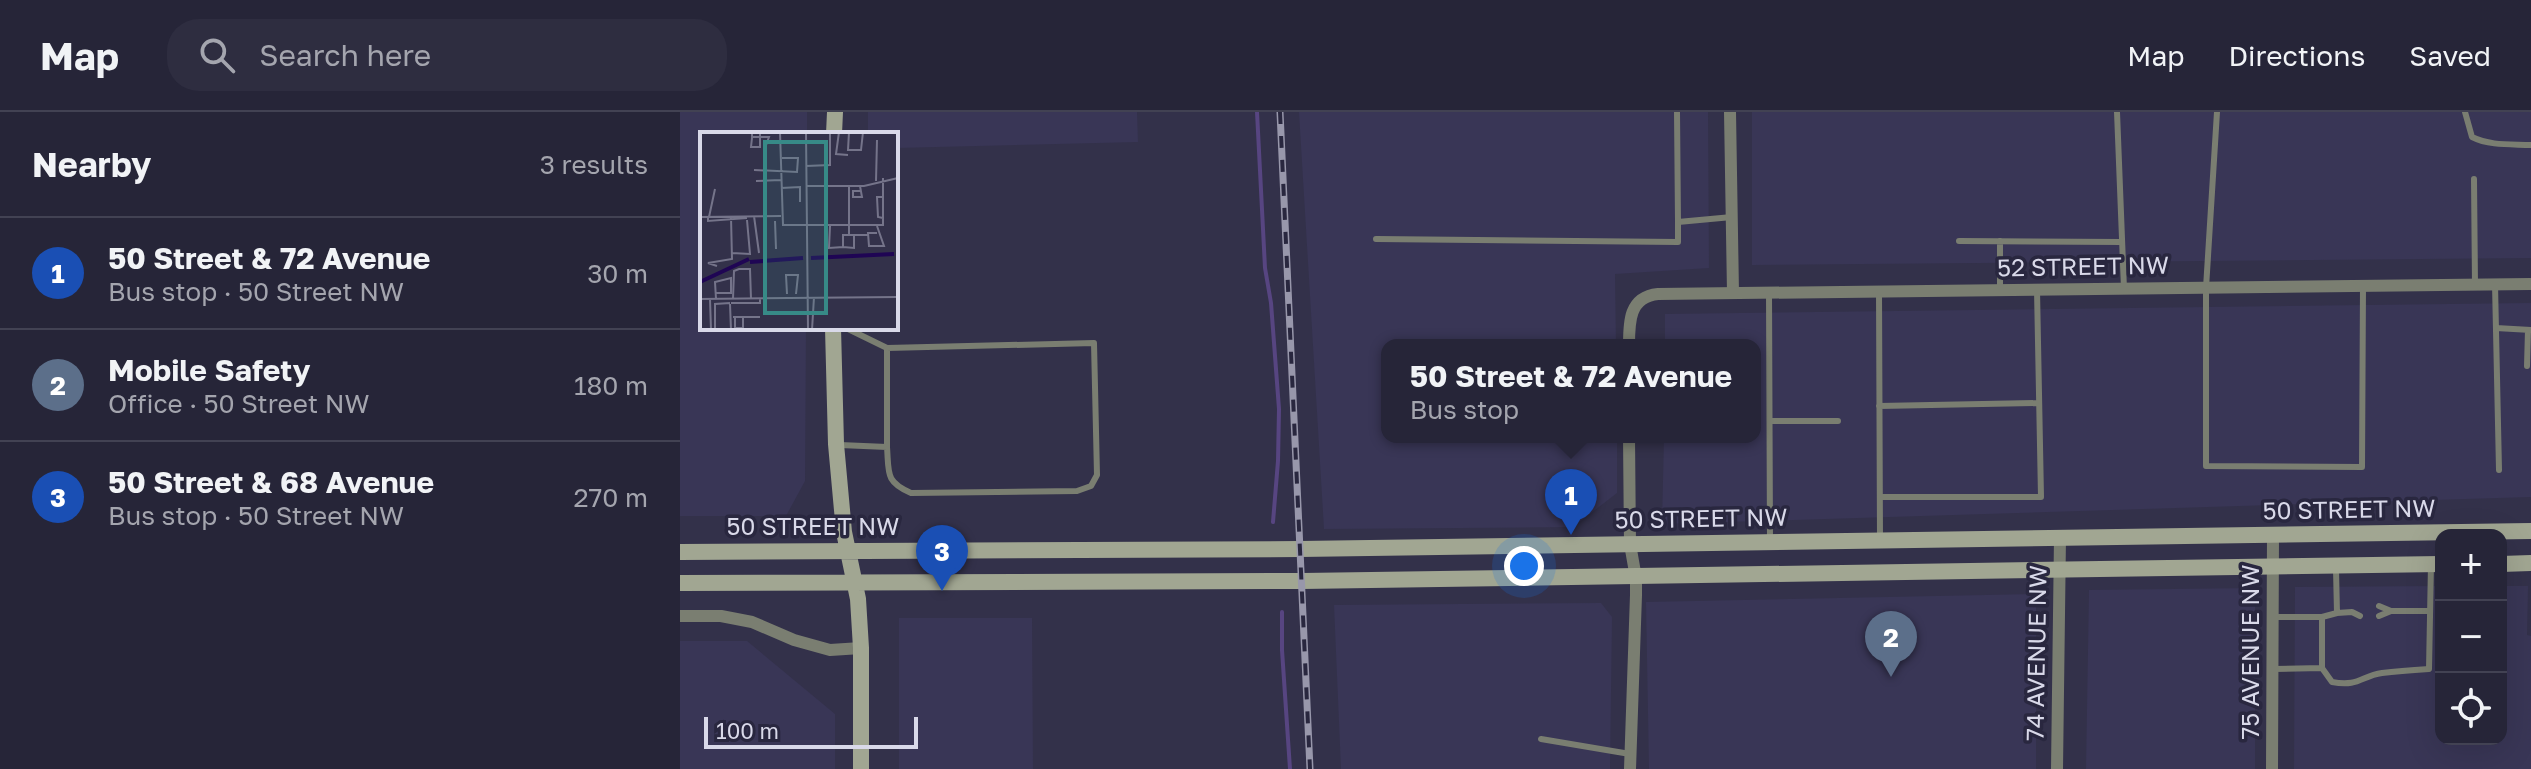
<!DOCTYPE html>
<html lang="en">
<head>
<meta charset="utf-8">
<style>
	body { margin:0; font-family:"Golos Text",sans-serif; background:#2e2d40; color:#f1f3f6 }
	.controls { position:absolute; right:24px; bottom:24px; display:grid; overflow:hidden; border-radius:16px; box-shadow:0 8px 32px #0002 }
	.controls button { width:72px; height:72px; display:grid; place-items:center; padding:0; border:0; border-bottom:2px solid #424253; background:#262538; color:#f1f3f6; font:40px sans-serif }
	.scale { position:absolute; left:24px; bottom:20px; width:214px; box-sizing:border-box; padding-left:8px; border:4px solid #d9d9e9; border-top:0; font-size:22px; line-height:28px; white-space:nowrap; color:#d9d9e9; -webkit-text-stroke:6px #29273f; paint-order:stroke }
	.you { position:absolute; left:844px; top:454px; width:28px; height:28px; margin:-20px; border:6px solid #fff; border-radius:50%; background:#1a73e8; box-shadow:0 0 0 12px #1a73e833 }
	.badge { display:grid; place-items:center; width:52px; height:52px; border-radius:50%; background:#ea580c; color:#fff; font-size:26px; font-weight:700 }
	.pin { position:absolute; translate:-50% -66px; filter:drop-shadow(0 2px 4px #0008) }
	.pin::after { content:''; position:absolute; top:42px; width:28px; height:24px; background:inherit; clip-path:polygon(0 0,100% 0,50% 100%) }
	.popup { position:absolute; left:701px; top:227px; width:380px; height:104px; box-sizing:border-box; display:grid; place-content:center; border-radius:16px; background:#262538; filter:drop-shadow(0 2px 6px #0005); font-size:26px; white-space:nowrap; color:#a4a5ae }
	.popup b { font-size:30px; color:#f1f3f6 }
	.popup::after { content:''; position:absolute; left:50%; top:100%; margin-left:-16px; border:16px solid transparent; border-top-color:#262538 }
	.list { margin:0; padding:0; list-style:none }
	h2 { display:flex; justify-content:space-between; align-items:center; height:104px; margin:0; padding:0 32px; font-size:34px }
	h2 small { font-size:26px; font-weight:400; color:#a4a5ae }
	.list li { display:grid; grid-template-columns:52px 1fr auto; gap:24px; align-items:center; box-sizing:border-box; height:112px; padding:0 32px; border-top:2px solid #424253 }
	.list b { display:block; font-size:30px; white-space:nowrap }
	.list p { margin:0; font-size:26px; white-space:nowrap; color:#a4a5ae }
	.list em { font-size:26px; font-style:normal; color:#a4a5ae }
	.icon { flex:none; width:44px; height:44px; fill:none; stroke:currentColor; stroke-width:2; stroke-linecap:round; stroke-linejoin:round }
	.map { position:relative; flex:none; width:1851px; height:657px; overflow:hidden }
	header { display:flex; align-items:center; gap:48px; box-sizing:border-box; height:112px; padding:0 40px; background:#262538; border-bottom:2px solid #424253 }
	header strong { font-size:38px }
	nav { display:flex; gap:44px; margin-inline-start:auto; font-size:28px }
	.search { width:560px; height:72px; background:#2e2d40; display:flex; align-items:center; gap:20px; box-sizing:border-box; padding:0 28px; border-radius:32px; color:#a4a5ae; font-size:30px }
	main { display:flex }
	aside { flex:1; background:#262538 }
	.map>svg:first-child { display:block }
</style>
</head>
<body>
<header>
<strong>Map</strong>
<div class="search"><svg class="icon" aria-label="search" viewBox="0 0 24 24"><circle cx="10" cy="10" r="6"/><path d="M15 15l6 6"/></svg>Search here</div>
<nav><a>Map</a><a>Directions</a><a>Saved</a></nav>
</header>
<main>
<aside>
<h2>Nearby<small>3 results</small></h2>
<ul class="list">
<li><span class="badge" style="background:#1a4fb4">1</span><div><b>50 Street &amp; 72 Avenue</b><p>Bus stop · 50 Street NW</p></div><em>30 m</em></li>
<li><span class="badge" style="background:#5c6f8a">2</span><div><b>Mobile Safety</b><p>Office · 50 Street NW</p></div><em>180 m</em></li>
<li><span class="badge" style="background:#1a4fb4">3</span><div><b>50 Street &amp; 68 Avenue</b><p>Bus stop · 50 Street NW</p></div><em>270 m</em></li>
</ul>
</aside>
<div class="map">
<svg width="1851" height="657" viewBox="0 0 1851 657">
	<rect width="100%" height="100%" fill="#33314a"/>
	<!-- built -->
	<path fill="#393656" d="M0,0h127v22h-105v194h104l-1,153 -19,35h-106z
		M188,0h269l1,30 -242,6v-14h-28z
		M619,0h409l1,156 -94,6 1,71h-229v92h230v56l-44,34 -249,2z
		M1072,0h779v146l-779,7z
		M1851,191v194l-869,27 2,-87h91v-92h-90v-31z
		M1761,474v153h60v-153h27l-1,49 4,1v133h-237l1,-182z
		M1575,476v181h-169l3,-179z
		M1356,482v175h-387l-3,-167z
		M921,491l11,14 -2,152h-269l-7,-164z
		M219,506h133l1,151h-134z
		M0,529h67l88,73v55h-155z"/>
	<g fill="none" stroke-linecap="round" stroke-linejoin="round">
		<!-- stream -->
		<path stroke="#574581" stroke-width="4" d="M577,0l8,156 6,35 8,106 -1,52 -5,61
			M602,500v38l8,119"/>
		<!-- lane -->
		<path stroke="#7a7e71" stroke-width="6" d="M997,0l1,110 54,-5
			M1437,0l7,177
			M1537,0l-11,176v178l156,1 1,-181
			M1785,0l7,25c18,9 39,7 59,8
			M1794,67l1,106
			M696,127l302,3v-20
			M1279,129l163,1
			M1320,129v48
			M1815,172l4,186
			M1199,180l1,248
			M1089,181l1,248
			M1816,216l35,2
			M207,236l207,-5 3,132 -6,11 -14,5 -166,2c-26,-11 -22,-20 -24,-46
			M1847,254l1,-36
			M1199,294l160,-3
			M1090,309h68
			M160,333l47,2v-99l-41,-20
			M1200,385h161l-4,-207
			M1711,499h39
			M1657,501l15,-1 8,4
			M1699,504l12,-5 -12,-5
			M1594,505h48v51l-48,1
			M1642,505l15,-4 -1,-44
			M1642,556l10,14c27,5 29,-6 50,-9 16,-2 31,-3 47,-4l2,-105
			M861,627l89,15"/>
		<!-- street -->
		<path stroke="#7a7e71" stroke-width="12" d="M1050,0l3,181
			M949,233c0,-23 0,-48 29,-51l873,-10
			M949,325l1,107 6,34v17l-6,174
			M0,504h41l31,6 42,18 36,10 31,-2
			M1377,657l3,-232
			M1592,657l1,-234"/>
		<!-- secondary -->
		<path stroke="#a1a692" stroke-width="16" d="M154,22l1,-22
			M153,216l3,116 8,88 14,67 3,49v121
			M0,440l620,-3 1231,-18
			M1821,452l30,-1
			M0,471l622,-2 1139,-17"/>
		<!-- rail casing -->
		<g stroke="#9897ab" stroke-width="7">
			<path id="rail" d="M600,0l30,657"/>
		</g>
		<!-- rail -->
		<use href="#rail" stroke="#29273f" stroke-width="4" stroke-dasharray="12" stroke-linecap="butt"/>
	</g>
	<g text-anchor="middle" stroke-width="7" stroke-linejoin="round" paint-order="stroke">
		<!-- street labels -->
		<g font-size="24" fill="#d9d9e9" stroke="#29273f">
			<text transform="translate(1403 155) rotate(-1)" y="8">52 STREET NW</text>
			<text transform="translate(1669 398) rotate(-1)" y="8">50 STREET NW</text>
			<text transform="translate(1021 407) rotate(-1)" y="8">50 STREET NW</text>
			<text x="133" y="423">50 STREET NW</text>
			<text transform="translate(1571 540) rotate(-90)" y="8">75 AVENUE NW</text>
			<text transform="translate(1357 541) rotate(-89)" y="8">74 AVENUE NW</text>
		</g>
	</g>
	<!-- overview -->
	<g transform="translate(20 20)">
		<rect width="198" height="198" fill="#33314a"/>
		<path fill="none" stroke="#1f0554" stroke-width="4" d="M111,126l83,-4M50,130l53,-4M0,150l49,-23"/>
		<path fill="none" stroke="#75748a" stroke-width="2" d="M52,0v5h17l-4,11M80,0l3,93h100v-47M106,0l2,198M139,0l-3,22 12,1M149,0l-1,18h13l2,-18M52,6l-1,9h9v-15M106,34l24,-1v-33M54,38l43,2 1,-14h-16M56,49l25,-1M176,49l1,-41M106,54h58l34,-8M81,56l19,-1v15M160,59h-7v6h9l-2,-11M183,65h-6l1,20 5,1M54,84l5,37M0,85l81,-1M8,85v4l39,-3M9,85l6,-28M75,89l1,28M130,94l-1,22 14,-1v-12h25M177,94l7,20h-15l-1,-13h9M149,103v-49M143,115l11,1v-13M32,121l18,1 -3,-34M17,134l-9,-3 24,-4 -1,-42M16,161h15v-15l-16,4 1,17M87,162l-1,-19h12l-2,19M0,167l198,-2M10,167l1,31M33,167l1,-28 5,-2h11l1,30M31,171h29v-4M30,172l1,26M33,185h27M35,185v11h8v-11M15,198v-26l15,-1M112,198l2,-33"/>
		<path fill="#378a87" fill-opacity="0.15" stroke="#378a87" stroke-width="4" d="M65,10h61v171h-61z"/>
		<rect width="198" height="198" fill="none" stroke="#d9d9e9" stroke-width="4"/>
	</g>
</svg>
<div class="controls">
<button>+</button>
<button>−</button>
<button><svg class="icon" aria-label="locate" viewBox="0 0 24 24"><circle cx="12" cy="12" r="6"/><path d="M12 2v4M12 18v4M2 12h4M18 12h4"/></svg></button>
</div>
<div class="scale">100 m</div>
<div class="you"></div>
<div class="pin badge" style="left:891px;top:423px;background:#1a4fb4">1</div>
<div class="popup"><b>50 Street &amp; 72 Avenue</b>Bus stop</div>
<div class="pin badge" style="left:1211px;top:565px;background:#5c6f8a">2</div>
<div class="pin badge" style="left:262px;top:479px;background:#1a4fb4">3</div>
</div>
</main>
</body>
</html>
